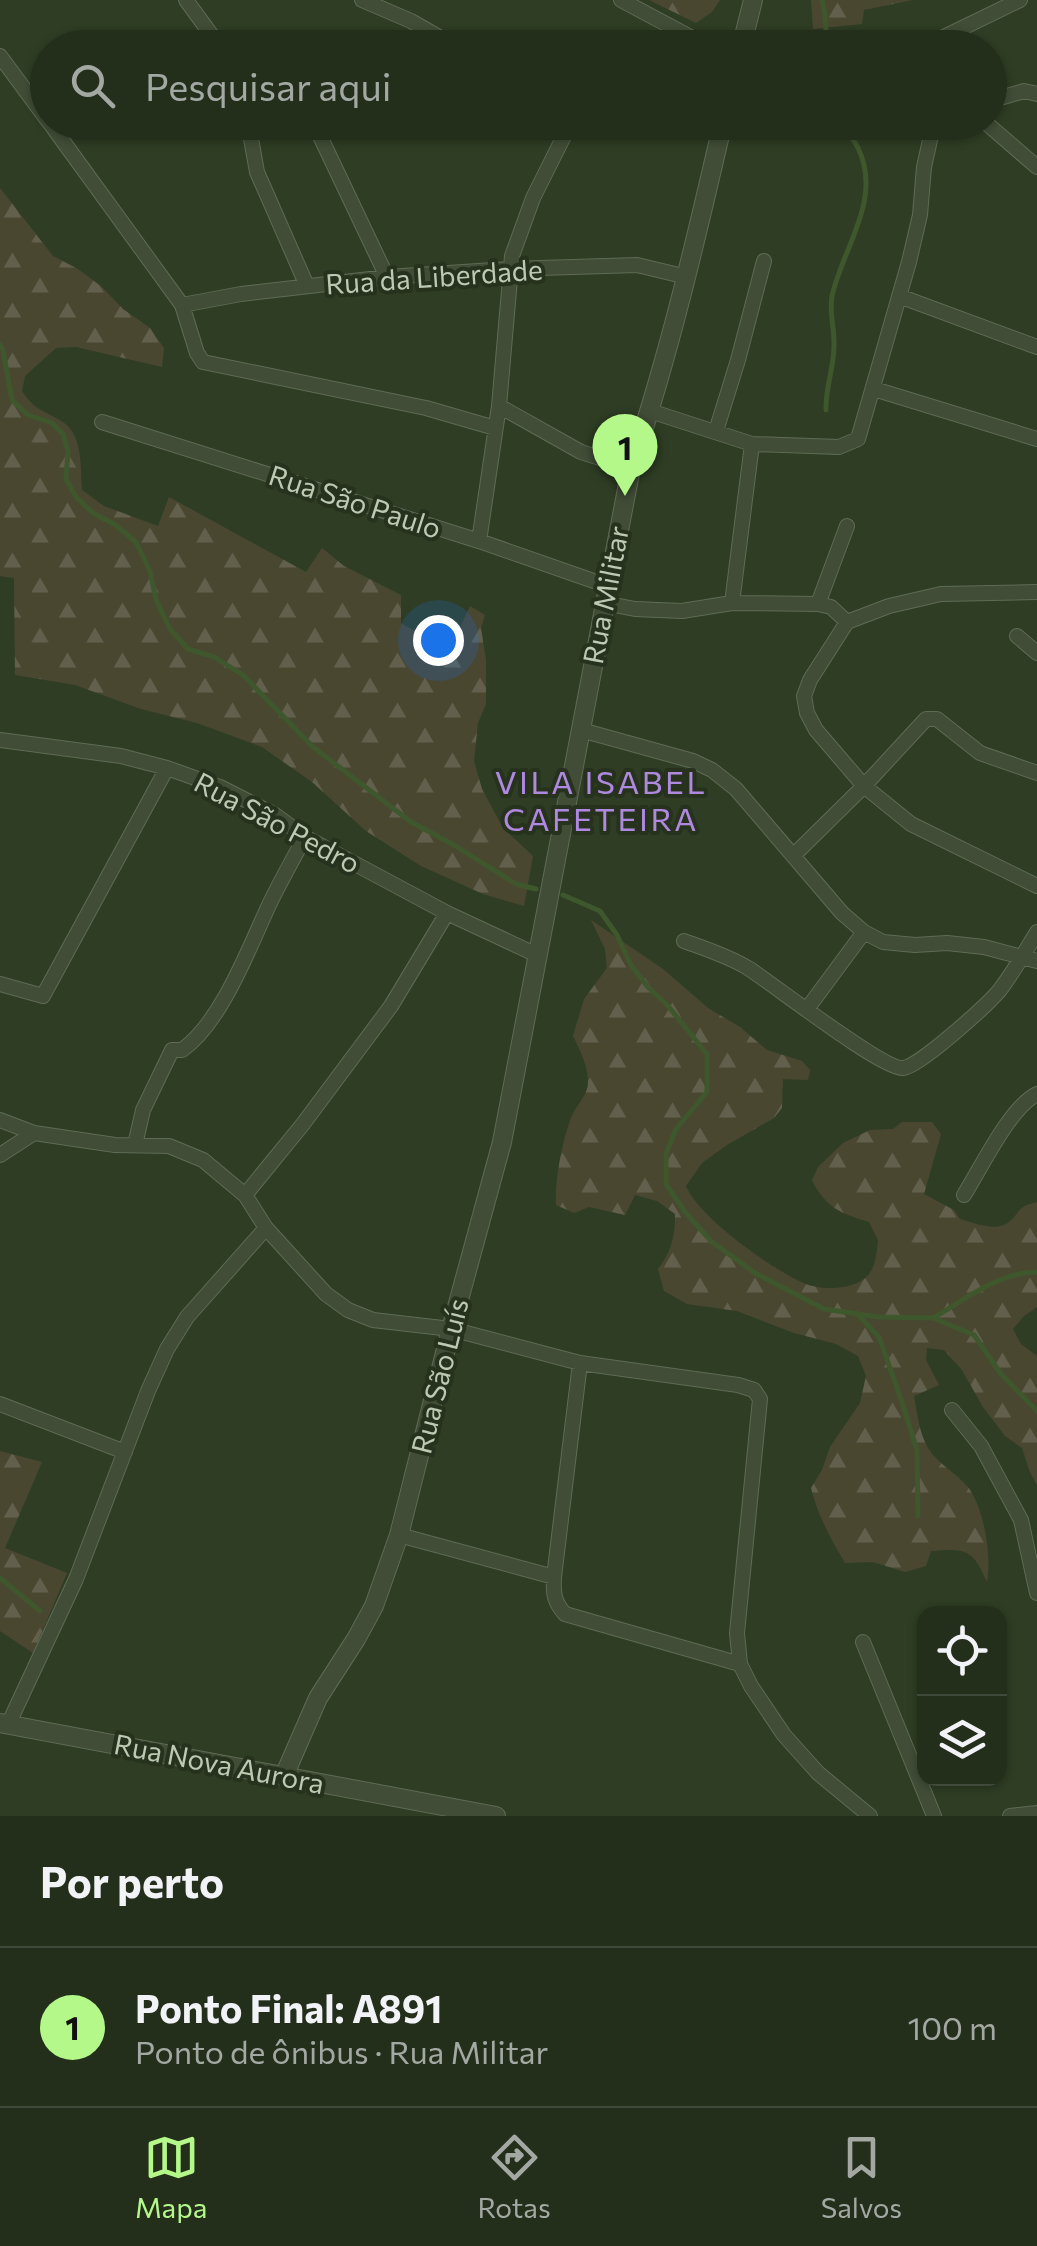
<!DOCTYPE html>
<html lang="pt">
<head>
<meta charset="utf-8">
<style>
	body { margin:0; font-family:Commissioner,sans-serif; background:#2b3624; color:#f1f3f6 }
	.controls { position:absolute; right:30px; bottom:30px; display:grid; overflow:hidden; border-radius:20px; box-shadow:0 2px 8px #0004 }
	.controls button { width:90px; height:90px; display:grid; place-items:center; padding:0; border:0; border-bottom:2px solid #404a3a; background:#232e1b; color:#f1f3f6; font:50px sans-serif }
	.you { position:absolute; left:438px; top:640px; width:35px; height:35px; margin:-25px; border:8px solid #fff; border-radius:50%; background:#1a73e8; box-shadow:0 0 0 15px #1a73e833 }
	.badge { display:grid; place-items:center; width:65px; height:65px; border-radius:50%; background:#b4f889; color:#111; font-size:32px; font-weight:700 }
	.pin { position:absolute; translate:-50% -82px; filter:drop-shadow(0 2px 5px #0008) }
	.pin::after { content:''; position:absolute; top:52px; width:35px; height:30px; background:inherit; clip-path:polygon(0 0,100% 0,50% 100%) }
	.list { margin:0; padding:0; list-style:none }
	h2 { display:flex; justify-content:space-between; align-items:center; height:130px; margin:0; padding:0 40px; font-size:42px }
	h2 small { font-size:32px; font-weight:400; color:#a3a8a3 }
	.list li { display:grid; grid-template-columns:65px 1fr auto; gap:30px; align-items:center; box-sizing:border-box; height:160px; padding:0 40px; border-top:2px solid #404a3a }
	.list b { display:block; font-size:38px; white-space:nowrap }
	.list p { margin:0; font-size:32px; white-space:nowrap; color:#a3a8a3 }
	.list em { font-size:32px; font-style:normal; color:#a3a8a3 }
	.icon { flex:none; width:55px; height:55px; fill:none; stroke:currentColor; stroke-width:2; stroke-linecap:round; stroke-linejoin:round }
	.map { position:relative; flex:none; width:1037px; height:1816px; overflow:hidden }
	.search { position:absolute; background:#232e1b; box-shadow:0 2px 8px #0004; left:30px; right:30px; top:30px; height:110px; display:flex; align-items:center; gap:25px; box-sizing:border-box; padding:0 35px; border-radius:55px; color:#a3a8a3; font-size:38px }
	.sheet { height:290px; background:#232e1b }
	nav { display:flex; justify-content:space-around; align-items:center; box-sizing:border-box; height:140px; border-top:2px solid #404a3a; background:#232e1b; font-size:28px; color:#a3a8a3 }
	nav a { display:grid; justify-items:center; gap:5px }
	nav .on { color:#b4f889 }
	.map>svg:first-child { display:block }
</style>
</head>
<body>
<div class="map">
<svg width="1037" height="1816" viewBox="0 0 1037 1816">
	<defs>
		<pattern id="forest-firs" width="22" height="20" patternUnits="userSpaceOnUse" patternTransform="scale(2.5)"><rect width="22" height="20" fill="#4a4731"/><path d="M5 1l3.5 6h-7zM16 11l3.5 6h-7z" fill="#62604c"/></pattern>
	</defs>
	<rect width="100%" height="100%" fill="#2f3d24"/>
	<!-- forest -->
	<path fill="url(#forest-firs)" d="M649,0h71l-8,12 -16,11z
		M811,0h102l-49,10 -2,14 -49,5z
		M0,188l53,68 25,13 24,18 21,22 27,19 14,20 -2,19 -86,-20 -20,1 -31,28 -3,15c12,18 18,18 36,28 26,13 22,46 24,71l22,16 54,20 11,-29 137,75 16,-24 22,18 57,29v28l48,28 21,-45 15,9 -4,13 5,32v44l-8,19 -4,38 8,28 21,39 30,28 -9,50 -41,-12 -62,-28 -55,-35 -54,-49 -50,-35 -65,-24 -56,-14 -66,-24 -60,-10 -1,-97 -14,-2z
		M591,920l72,49 45,39 32,19 27,23 35,11 8,9 -2,10 -25,-1 -1,29 -8,10 -47,27 -25,18 -16,23c13,32 88,85 120,98 18,7 55,6 65,-13 5,-8 6,-21 7,-31l-9,-18c-29,-9 -43,-14 -57,-42l6,-13 25,-24 27,-13 23,-1 9,-7h30l9,12 -17,60 30,16 6,9c14,4 37,14 50,2 12,-11 7,-14 27,-19v105l-13,9 -11,13 8,15 16,12v129l-7,-13 -8,-24 -17,-12 -22,-29 -21,-37 -18,-20 -17,-2 -1,12 13,25 -25,11c3,16 5,37 14,52 9,15 28,25 39,38 17,20 25,71 20,96 -14,-33 -21,-34 -56,-31l-5,15 -21,6 -32,-10 -28,1c-14,-24 -27,-47 -34,-75l11,-18 8,-23 30,-44 6,-27 -8,-20 -22,-12 -42,-11 -57,-22 -50,-7 -23,-13 -6,-22c14,-18 17,-33 17,-55l-18,-13 -22,-6 -10,20 -36,-8 -15,6 -18,-8c-1,-26 6,-63 15,-87 5,-13 17,-22 17,-36 0,-16 -8,-32 -15,-46l11,-37 23,-31 -2,-19z
		M0,1451l42,11 -37,86 62,25 -34,80 -33,-22z"/>
	<g fill="none" stroke-linecap="round" stroke-linejoin="round">
		<!-- stream -->
		<path stroke="#3f572d" stroke-width="5" d="M822,0l3,15 2,33
			M0,345l3,5 9,50 16,15 24,8 11,11 5,17 -2,28 10,18 17,16 21,11 22,18 14,29 6,29 14,29 18,20 26,8 29,18 70,72 98,75 43,23 62,39 20,5
			M826,410c-1,-23 9,-44 8,-68 0,-16 -5,-30 -2,-46 11,-49 51,-97 26,-148 -4,-9 -12,-17 -17,-26
			M563,895l37,16 17,24 14,30 16,21 21,20 39,48v38l-31,37 -10,25v30l19,28 27,30 43,31 69,36 54,8 55,1 41,17 27,39 36,37
			M857,1314l22,23 23,65 15,48 1,66
			M933,1318c31,-18 66,-46 104,-46
			M0,1578l40,33"/>
		<!-- minor casing -->
		<g stroke="#5f6b56" stroke-width="16">
			<path id="minor" d="M186,0l35,48
				M362,0l49,21 47,27
				M621,0l90,48
				M921,48l99,-48
				M0,56l48,65
				M990,101l34,-10 13,3
				M49,122l133,183 15,48 6,9 223,46 69,20
				M248,122l9,50 50,114
				M985,122l52,45
				M320,136l67,141
				M899,296l138,51
				M182,305l59,-11 146,-17 122,-8 128,-4 50,12
				M874,389l163,50
				M499,406l82,46 50,16
				M650,411l102,33 87,3 19,-8 51,-177 11,-47 4,-48 10,-45
				M102,422l377,119 129,45
				M716,431l22,-71 26,-99
				M479,541l20,-135 13,-150 21,-58 38,-76
				M604,603l31,6 47,2 50,-8 86,1 13,3 16,15 42,-16 52,-12 96,-2
				M732,603l20,-159
				M818,604l29,-78
				M847,622l-37,58 -6,16 3,17 9,17 48,56 47,38 126,62
				M1017,636l20,17
				M581,730l112,31 19,9 24,19 106,124 22,19 19,10 32,3 32,-2 37,4 53,14
				M0,740l121,16 46,12 53,19 55,28 30,22 142,76 90,42
				M793,856l71,-70 62,-67h11l43,34 57,20
				M684,941c22,8 44,15 64,27 25,16 135,102 155,100 16,-1 84,-63 96,-77 14,-18 26,-39 38,-59
				M0,984l43,12 124,-228
				M807,1009l57,-77
				M0,1120l34,13 81,12 54,1 34,14 42,35 21,33 60,66 22,16 25,10 78,9 129,34 158,22 16,5 6,9 -23,234 3,31 11,22 33,49 34,38 52,43
				M135,1145l8,-35 29,-60h10c39,-27 67,-102 87,-145 11,-23 24,-46 36,-68
				M0,1155l34,-22
				M245,1195l58,-71 88,-118 56,-93
				M964,1195c17,-27 46,-88 73,-101
				M580,1363l-26,214c-1,16 0,25 11,37l175,50
				M0,1404l125,48
				M952,1410l29,36 40,74 16,73
				M399,1535l155,42
				M863,1642l71,174
				M8,1725l68,-146 72,-188 19,-42 20,-32 79,-89
				M1010,1816l27,-3"/>
		</g>
		<!-- tertiary casing -->
		<g stroke="#5f6b56" stroke-width="20">
			<path id="tertiary" d="M741,48l12,-48
				M0,1723l496,93
				M284,1776l34,-78 38,-59 18,-33 25,-71 52,-206 51,-187 129,-674c38,-113 65,-229 92,-346"/>
		</g>
		<!-- minor -->
		<use href="#minor" stroke="#414d37" stroke-width="14"/>
		<!-- tertiary -->
		<use href="#tertiary" stroke="#414d37" stroke-width="18"/>
	</g>
	<g text-anchor="middle" stroke-width="8" stroke-linejoin="round" paint-order="stroke">
		<!-- street labels -->
		<g font-size="28" fill="#bcc9b3" stroke="#26321d">
			<text transform="translate(434 277) rotate(-4)" y="10">Rua da Liberdade</text>
			<text transform="translate(355 502) rotate(18)" y="10">Rua São Paulo</text>
			<text transform="translate(606 595) rotate(-79)" y="10">Rua Militar</text>
			<text transform="translate(277 823) rotate(28)" y="10">Rua São Pedro</text>
			<text transform="translate(440 1376) rotate(-76)" y="10">Rua São Luís</text>
			<text transform="translate(219 1764) rotate(11)" y="10">Rua Nova Aurora</text>
		</g>
		<!-- quarter labels -->
		<g font-size="32" letter-spacing="2.5" fill="#af89e0" stroke="#26321d">
			<text x="601" y="794">VILA ISABEL<tspan x="601" dy="37">CAFETEIRA</tspan></text>
		</g>
	</g>
</svg>
<div class="controls">
<button><svg class="icon" aria-label="locate" viewBox="0 0 24 24"><circle cx="12" cy="12" r="6"/><path d="M12 2v4M12 18v4M2 12h4M18 12h4"/></svg></button>
<button><svg class="icon" aria-label="layers" viewBox="0 0 24 24"><path d="M12 4l9 5-9 5-9-5zM3 14l9 5 9-5"/></svg></button>
</div>
<div class="you"></div>
<div class="pin badge" style="left:625px;top:496px">1</div>
<div class="search"><svg class="icon" aria-label="search" viewBox="0 0 24 24"><circle cx="10" cy="10" r="6"/><path d="M15 15l6 6"/></svg>Pesquisar aqui</div>
</div>
<section class="sheet">
<h2>Por perto<small></small></h2>
<ul class="list">
<li><span class="badge">1</span><div><b>Ponto Final: A891</b><p>Ponto de ônibus · Rua Militar</p></div><em>100 m</em></li>
</ul>
</section>
<nav>
<a class="on"><svg class="icon" aria-label="map" viewBox="0 0 24 24"><path d="M3 6l6-2 6 2 6-2v14l-6 2-6-2-6 2zM9 4v14M15 6v14"/></svg>Mapa</a>
<a><svg class="icon" aria-label="directions" viewBox="0 0 24 24"><path d="M12 3l9 9-9 9-9-9zM9 14v-3h6M13 9l2 2-2 2"/></svg>Rotas</a>
<a><svg class="icon" aria-label="saved" viewBox="0 0 24 24"><path d="M7 4h10v16l-5-4-5 4z"/></svg>Salvos</a>
</nav>
</body>
</html>
